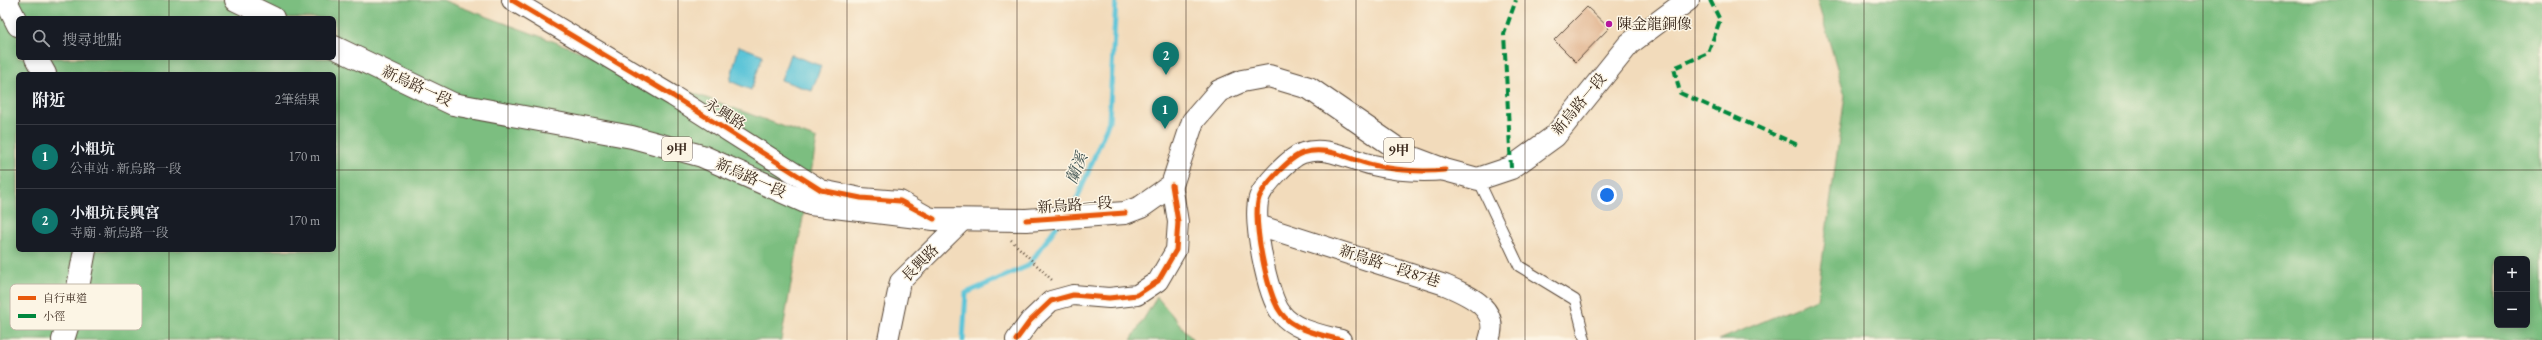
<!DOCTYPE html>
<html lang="zh-TW">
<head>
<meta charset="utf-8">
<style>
	body { margin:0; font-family:"EB Garamond","Noto Serif TC",serif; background:#242831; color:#f1f3f6 }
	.controls { position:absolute; right:12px; bottom:12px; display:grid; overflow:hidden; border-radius:6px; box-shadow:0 2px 10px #0003 }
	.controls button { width:36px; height:36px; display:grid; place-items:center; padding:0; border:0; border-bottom:1px solid #363941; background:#171b24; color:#f1f3f6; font:20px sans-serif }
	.you { position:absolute; left:1607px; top:195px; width:14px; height:14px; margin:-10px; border:3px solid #fff; border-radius:50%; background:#1a73e8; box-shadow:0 0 0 6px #1a73e833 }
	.badge { display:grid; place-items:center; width:26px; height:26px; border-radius:50%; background:#0f766e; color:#fff; font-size:13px; font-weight:700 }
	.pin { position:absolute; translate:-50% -33px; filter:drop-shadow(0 1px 2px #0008) }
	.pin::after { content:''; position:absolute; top:21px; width:14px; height:12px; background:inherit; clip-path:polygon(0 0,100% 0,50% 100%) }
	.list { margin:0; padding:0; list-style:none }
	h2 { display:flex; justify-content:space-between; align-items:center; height:52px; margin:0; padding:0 16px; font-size:17px }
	h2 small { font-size:13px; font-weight:400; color:#9ea1a6 }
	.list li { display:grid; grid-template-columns:26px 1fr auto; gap:12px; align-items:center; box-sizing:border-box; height:64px; padding:0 16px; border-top:1px solid #363941 }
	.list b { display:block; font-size:15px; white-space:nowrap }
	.list p { margin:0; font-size:13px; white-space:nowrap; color:#9ea1a6 }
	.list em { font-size:13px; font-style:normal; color:#9ea1a6 }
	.icon { flex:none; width:22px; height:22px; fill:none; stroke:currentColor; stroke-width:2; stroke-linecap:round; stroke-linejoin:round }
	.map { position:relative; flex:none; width:2542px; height:340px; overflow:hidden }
	.search { position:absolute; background:#171b24; box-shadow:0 2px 10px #0003; left:16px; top:16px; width:320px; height:44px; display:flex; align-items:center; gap:10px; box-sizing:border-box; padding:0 14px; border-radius:6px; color:#9ea1a6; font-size:15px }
	.panel { position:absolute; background:#171b24; box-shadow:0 2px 10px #0003; left:16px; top:72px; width:320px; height:180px; border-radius:6px }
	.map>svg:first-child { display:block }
</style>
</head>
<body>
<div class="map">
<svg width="2542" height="340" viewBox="0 0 2542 340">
	<rect width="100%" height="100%" fill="#fcf5e5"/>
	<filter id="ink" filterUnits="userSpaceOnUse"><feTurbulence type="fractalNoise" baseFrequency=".025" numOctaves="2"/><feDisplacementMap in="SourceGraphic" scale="8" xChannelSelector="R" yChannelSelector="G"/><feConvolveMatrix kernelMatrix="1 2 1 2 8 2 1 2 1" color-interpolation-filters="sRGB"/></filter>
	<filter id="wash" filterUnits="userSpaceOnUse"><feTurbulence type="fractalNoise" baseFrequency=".012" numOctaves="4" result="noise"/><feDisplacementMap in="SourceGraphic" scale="16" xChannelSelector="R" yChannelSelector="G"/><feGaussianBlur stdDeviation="0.9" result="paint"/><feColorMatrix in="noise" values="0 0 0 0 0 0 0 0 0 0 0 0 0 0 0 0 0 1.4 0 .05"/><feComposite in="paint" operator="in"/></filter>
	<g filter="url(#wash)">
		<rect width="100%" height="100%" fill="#f2dbbb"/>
		<!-- forest -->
		<path fill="#7bbe80" stroke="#5b744f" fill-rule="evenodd" d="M0,0h442l375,139 -36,201h-781zM18,18h316v40h-316zM18,74h316v176h-316z
			M1817,0h725v340h-823l98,-41 28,-204zM2497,259h30v66h-30z
			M1157,297l36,43h-62z"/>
		<!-- water -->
		<path fill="#5cc4d8" stroke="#4c777b" d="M739,46l24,9 -12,35 -21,-9z
			M790,54l31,12 -9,25 -31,-11z"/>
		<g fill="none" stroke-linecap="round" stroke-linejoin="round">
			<!-- stream -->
			<path stroke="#5cc4d8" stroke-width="5" d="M1068,211l9,-12 32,-78 7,-121
				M963,340l3,-47 62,-27 31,-43"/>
		</g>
		<g id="blocks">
			<!-- building -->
			<path fill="#dfae87" d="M1587,7l22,21 -33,34 -22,-22z"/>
		</g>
	</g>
	<g filter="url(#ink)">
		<use href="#blocks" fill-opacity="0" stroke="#564536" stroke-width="1"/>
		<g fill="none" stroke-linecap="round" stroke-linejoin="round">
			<!-- lane casing -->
			<g stroke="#564536" stroke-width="12">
				<path id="lane" d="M1478,179l41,87 56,34 10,40"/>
			</g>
			<!-- street casing -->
			<g stroke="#564536" stroke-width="22">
				<path id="street" d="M512,0l161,96 148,94 40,8 39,3 30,17
					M1258,225l187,60c23,10 56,23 44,55
					M888,340l12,-58 64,-63
					M1016,340l14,-19 21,-20 22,-6 36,3 28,-3 21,-14 18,-31 2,-28 -6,-37
					M1341,340c-19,-5 -48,-10 -60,-27 -14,-18 -29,-94 -22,-115 4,-12 31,-41 44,-45 24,-8 46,7 70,12 24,6 47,7 72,5"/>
			</g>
			<!-- primary casing -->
			<g stroke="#564536" stroke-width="24">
				<path id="primary" d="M8,0l-1,3 11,22
					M236,0l37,18
					M334,47l119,57 179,33 70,19 108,48 124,15 92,1 99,-7 16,-6 31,-22 21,-64 26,-30 23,-10 27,-5 40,12 99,68 37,14 33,9 33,-11 44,-32 74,-92 59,-44
					M36,58l9,16
					M63,340l13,-42 9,-48"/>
			</g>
			<!-- path -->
			<path stroke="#564536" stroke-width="2.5" stroke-dasharray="1 3" stroke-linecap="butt" d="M1011,240l42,41"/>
			<!-- lane -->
			<use href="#lane" stroke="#fff" stroke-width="10"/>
			<!-- street -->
			<use href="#street" stroke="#fff" stroke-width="20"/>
			<!-- primary -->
			<use href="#primary" stroke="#fff" stroke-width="22"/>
			<!-- quiet -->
			<path stroke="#00873e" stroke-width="4" stroke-dasharray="8 4" stroke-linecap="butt" d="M1710,0l10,20 -12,33 -34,15 6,25 118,52
				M1511,168l-7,-134 12,-34"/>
			<!-- cycleway casing -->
			<g stroke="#fcf5e5" stroke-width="8">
				<path id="cycleway" d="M512,0l161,96 148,94 40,8 39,3 34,18
					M1026,220l99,-7
					M1016,340l14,-19 21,-20 22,-6 36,3 28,-3 21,-14 18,-31 2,-28 -6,-37
					M1341,340c-19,-5 -48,-10 -60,-27 -14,-18 -29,-94 -22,-115 4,-12 31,-41 44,-45 24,-8 46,7 70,12 24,6 47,7 72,5"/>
			</g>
			<!-- cycleway -->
			<use href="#cycleway" stroke="#e8590c" stroke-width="5"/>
		</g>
	</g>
	<!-- grid -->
	<path fill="none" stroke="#3b2a1e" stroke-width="1" stroke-opacity="0.55" d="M169,0v18M339,0v340M508,0v340M678,0v340M847,0v340M1017,0v340M1186,0v340M1356,0v340M1525,0v340M1695,0v340M1864,0v340M2034,0v340M2203,0v340M2373,0v340M169,58v16M0,170h18M334,170h2208M169,250v90"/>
	<!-- markers -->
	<circle fill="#b5179e" stroke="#fcf5e5" stroke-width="1.5" cx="1609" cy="24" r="4"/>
	<g text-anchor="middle" stroke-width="3" stroke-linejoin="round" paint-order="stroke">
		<!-- shield labels -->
		<g fill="#fcf5e5" stroke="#75675a" stroke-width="1">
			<rect x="662" y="137" width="30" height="24" rx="3"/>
			<rect x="1384" y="138" width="30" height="24" rx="3"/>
		</g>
		<g font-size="14" font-weight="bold" fill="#3b2a1e">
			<text x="677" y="154">9甲</text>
			<text x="1399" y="155">9甲</text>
		</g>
		<!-- poi labels -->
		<g font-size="15" fill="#3b2a1e" stroke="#fcf5e5" text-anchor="start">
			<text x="1617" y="29">陳金龍銅像</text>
		</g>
		<!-- street labels -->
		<g font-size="15" fill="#3b2a1e" stroke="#fcf5e5">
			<text transform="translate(417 86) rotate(25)" y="5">新烏路一段</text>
			<text transform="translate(1579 104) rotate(-50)" y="5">新烏路一段</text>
			<text transform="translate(725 114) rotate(32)" y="5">永興路</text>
			<text transform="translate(751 178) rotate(24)" y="5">新烏路一段</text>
			<text transform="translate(1075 205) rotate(-4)" y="5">新烏路一段</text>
			<text transform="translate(920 263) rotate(-45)" y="5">長興路</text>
			<text transform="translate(1390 266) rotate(18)" y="5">新烏路一段87巷</text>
		</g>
		<!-- water labels -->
		<g font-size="16" font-style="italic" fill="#455856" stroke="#fcf5e5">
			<text transform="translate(1076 168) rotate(-68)" y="6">蘭溪</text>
		</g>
	</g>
	<!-- legend -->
	<rect x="10" y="284" width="132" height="46" rx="6" fill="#fcf5e5" stroke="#c2b8a9" stroke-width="1"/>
	<rect x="18" y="296" width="18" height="4" fill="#e8590c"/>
	<rect x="18" y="314" width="18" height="4" fill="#00873e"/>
	<g font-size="11" fill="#3b2a1e">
		<text x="43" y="302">自行車道</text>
		<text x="43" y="320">小徑</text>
	</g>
</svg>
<div class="controls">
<button>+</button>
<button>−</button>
</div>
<div class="you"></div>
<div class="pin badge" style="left:1165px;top:129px">1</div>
<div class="pin badge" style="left:1166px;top:75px">2</div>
<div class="search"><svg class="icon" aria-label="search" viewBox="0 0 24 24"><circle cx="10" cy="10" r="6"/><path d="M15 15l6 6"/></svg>搜尋地點</div>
<section class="panel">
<h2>附近<small>2筆結果</small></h2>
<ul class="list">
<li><span class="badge">1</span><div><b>小粗坑</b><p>公車站 · 新烏路一段</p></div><em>170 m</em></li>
<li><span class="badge">2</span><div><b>小粗坑長興宮</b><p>寺廟 · 新烏路一段</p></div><em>170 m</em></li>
</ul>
</section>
</div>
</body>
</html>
